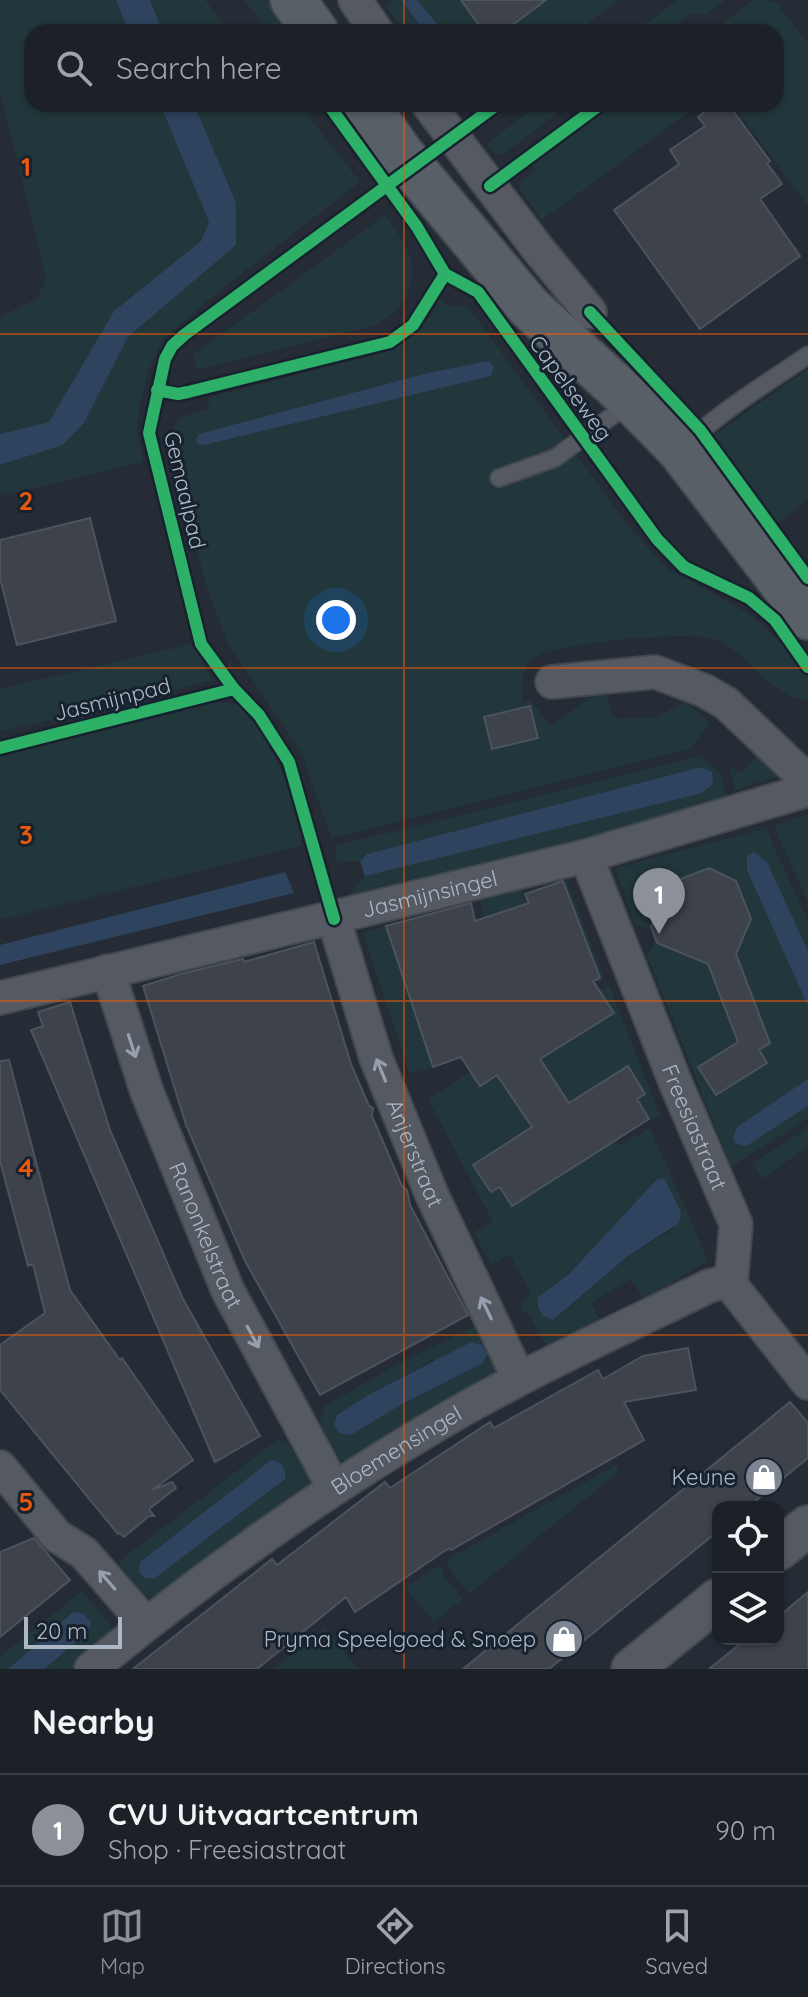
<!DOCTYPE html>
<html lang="en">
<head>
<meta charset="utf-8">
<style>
	body { margin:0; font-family:Quicksand,sans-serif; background:#292e34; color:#f1f3f6 }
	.controls { position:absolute; right:24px; bottom:24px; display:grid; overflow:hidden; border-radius:16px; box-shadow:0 2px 6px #0004 }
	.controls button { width:72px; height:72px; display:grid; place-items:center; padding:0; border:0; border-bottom:2px solid #3a3e45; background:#1c2128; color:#f1f3f6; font:40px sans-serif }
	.scale { position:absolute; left:24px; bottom:20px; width:98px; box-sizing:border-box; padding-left:8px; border:4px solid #adb8c7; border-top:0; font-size:22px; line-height:28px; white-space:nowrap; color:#adb8c7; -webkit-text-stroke:6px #18222f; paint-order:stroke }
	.you { position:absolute; left:336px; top:620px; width:28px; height:28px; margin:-20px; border:6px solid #fff; border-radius:50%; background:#1a73e8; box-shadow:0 0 0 12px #1a73e833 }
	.badge { display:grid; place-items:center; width:52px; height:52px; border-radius:50%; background:#8c9099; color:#fff; font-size:26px; font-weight:700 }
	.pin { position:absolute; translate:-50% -66px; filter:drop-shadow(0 2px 4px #0008) }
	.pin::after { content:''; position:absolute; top:42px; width:28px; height:24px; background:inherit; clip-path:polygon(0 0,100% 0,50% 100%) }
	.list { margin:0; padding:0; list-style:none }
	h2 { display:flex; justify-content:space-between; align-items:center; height:104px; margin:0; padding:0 32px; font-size:34px }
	h2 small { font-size:26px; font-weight:400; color:#a0a3a8 }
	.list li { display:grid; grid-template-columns:52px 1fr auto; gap:24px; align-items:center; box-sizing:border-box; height:112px; padding:0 32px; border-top:2px solid #3a3e45 }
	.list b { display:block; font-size:30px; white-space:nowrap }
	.list p { margin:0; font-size:26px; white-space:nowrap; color:#a0a3a8 }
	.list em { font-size:26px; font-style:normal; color:#a0a3a8 }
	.icon { flex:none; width:44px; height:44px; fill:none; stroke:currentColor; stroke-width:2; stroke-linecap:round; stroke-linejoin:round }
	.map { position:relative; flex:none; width:808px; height:1669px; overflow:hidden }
	.search { position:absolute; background:#1c2128; box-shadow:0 2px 6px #0004; left:24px; right:24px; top:24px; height:88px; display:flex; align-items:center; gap:20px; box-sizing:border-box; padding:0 28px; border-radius:24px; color:#a0a3a8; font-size:30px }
	.sheet { height:216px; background:#1c2128 }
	nav { display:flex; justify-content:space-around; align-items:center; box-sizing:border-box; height:112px; border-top:2px solid #3a3e45; background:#1c2128; font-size:22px; color:#a0a3a8 }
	nav a { display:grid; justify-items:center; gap:4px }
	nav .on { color:#8c9099 }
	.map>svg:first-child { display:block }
</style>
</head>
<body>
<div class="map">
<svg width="808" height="1669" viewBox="0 0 808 1669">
	<rect width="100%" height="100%" fill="#252c35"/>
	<!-- green -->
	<path fill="#22373b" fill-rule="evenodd" d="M0,0h116l13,32h-97v72h128l49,118 -8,19 -87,70 -65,111 -49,12v-117l38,-19 8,-20 -46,-188z
		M150,0h55l26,32h-68z
		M244,0h26l24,32h-24z
		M391,0h10l24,32h-20l-19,-26z
		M417,0h44l23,32h-41z
		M541,0h78l-43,32h-73z
		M678,0h48l-21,15 -13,-2 -26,19h-31z
		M754,0l21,1 33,42v163l-76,-102h44v-72h-66z
		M194,104h105l61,78 -137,106 -60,51 -15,33 -8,31 -3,29 6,30 -143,34v-31l63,-20 21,-22 44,-86 108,-92v-42z
		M539,104h31l-68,51 -7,-1 -8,-10z
		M612,104h88l-158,116 -22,-29 1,-10 15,-11 -6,-6z
		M385,215c8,12 19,25 24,38 11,32 -8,61 -37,73l-175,44 -4,-15z
		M440,299l7,6 21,2 164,224 38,39 78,43 31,27 29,38v22c-36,0 -60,-47 -90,-60 -27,-11 -138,3 -170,11 -7,2 -14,7 -21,11l-5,17v22h10l19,25 46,-33 9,-1 5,21 6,6 39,-2 29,-15 24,20 -17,26 -360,90 -32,-88 -72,-106 -21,-56 -24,-92 -12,-64 9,-15 30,-8 -3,-11 184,-48c21,-14 38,-27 49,-51zM483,362l11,5 -3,9 -287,69 224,-72z
		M808,369v131l-32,24 -70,-83z
		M192,644l21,36 -213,52v-43z
		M217,702l21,2c37,38 56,89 64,141l-302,75v-164z
		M758,754l24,21 -47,15 -5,-24 11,7z
		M700,756l21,17 6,29 -380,95 18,-21 336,-109 -334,87 -7,7h-23l-3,-15z
		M808,814v89l-34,-77z
		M766,828l42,94v196l-77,49 -84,-212 9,-14 12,-4 5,12 28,12 6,-1 38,78 -46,29 17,28 50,-32 -7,-13 11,-7 -36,-94 5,-2 12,-29 -15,-37 -28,-12 -45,56 -11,4 -17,-4 -19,-55 4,-3z
		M566,878l38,100 -80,47 -27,-111 -12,3 -6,-19 41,-11 43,105 37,-14 -38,-99z
		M386,926l47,141 -23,7 -47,-141z
		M609,985l51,131 -10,4 -14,-21 9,-6 -18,-27 -58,37 -43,-67z
		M488,1060l44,67 -59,38 18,27 9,-5 13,21 1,-3 101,-64 4,5 31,-18 58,132 -64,40 -13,-21 -40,24 12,21 -55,25 -19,-35 -9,-5 10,-17 -20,-37 -19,10 -17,-33 19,-10 -65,-123 42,-27 10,14 13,-8zM664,1178l17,34 -10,19 -43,25 -74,64 -11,-4 -5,-8 1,-11 30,-23 88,-95z
		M808,1128v18l-46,33 -9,-16z
		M476,1326l8,2 12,37 -1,10 -150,87 -8,-5 -18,-32 6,-19 70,-41zM432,1360l51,3 -79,40 -53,32 -12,-2 -4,-8 2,-10z
		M277,1440l10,1 24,43 -80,56 -74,58 -13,-3 -24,-29 1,-6zM271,1460l8,2 6,17 -131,100 -10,-1 -5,-6 1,-10z
		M616,1465l3,6 -150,123 -16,-19 -7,-15z
		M440,1565l6,14 17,20 -29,23 -29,-34z
		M82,1591l28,34 2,10 -40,34h-28l44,-37 2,-10 -6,-8 -11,-1 -65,56h-8v-12z
		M325,1628l33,41h-84z"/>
	<!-- water -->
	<path fill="#2e435e" d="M116,0h34l13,32h-34z
		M401,0h16l22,26 -3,2 2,4h-13z
		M160,104h34l42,99v42l-108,92 -44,86 -21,22 -63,20v-31l49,-12 65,-111 87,-70 8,-19z
		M483,362h7l4,5 -3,9 -287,69 -7,-1 -1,-4 3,-6 229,-61z
		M701,767l11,5 1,12 -11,9 -337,83 -5,-15 7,-7z
		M754,852l13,10 41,89v55l-61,-136v-14z
		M285,872l9,21 -294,72v-20z
		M808,1079v27l-57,37 -5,3 -10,-2 -3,-6 4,-11z
		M664,1178l17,34 -2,11 -51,33 -75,64 -10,-4 -5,-8v-11l31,-23 88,-95z
		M471,1342l11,3 5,9 -4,9 -79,40 -53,32 -12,-2 -5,-8 3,-10 35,-22z
		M271,1460c11,2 15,7 14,19l-131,100 -10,-1 -5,-6 1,-10z
		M73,1612l11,2 7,8 -3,10 -44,37h-36z"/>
	<!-- building -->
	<path fill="#3d424b" stroke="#4c535d" stroke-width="2" d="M461,0h85l-43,32h-19z
		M716,104h12l42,57 -3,2 15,21 -22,15 40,57 -100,73 -86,-119 65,-46 -9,-14 35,-24 -7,-9z
		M90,518l26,103 -99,24 -17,-67v-38z
		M530,706l8,32 -46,11 -8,-32z
		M709,868l27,13 15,38 -15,35 34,89 -11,7 8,13 -51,32 -18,-28 40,-25 -30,-78 -51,-21 -6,-16 19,-44z
		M563,881l37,97 -7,3 21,32 -74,46 29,44 59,-37 17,28 -8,5 12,20 -137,87 -12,-19 -9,5 -18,-27 59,-38 -35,-52 -17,11 -19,-29 -28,10 -47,-141 85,-23 4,18 54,-18 -4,-9z
		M314,942l37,122 18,42 4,2 -1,8 30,70 5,4 3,15 58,110 -148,80 -75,-134 -18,-41 -41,-95 -43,-139 38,-12 62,-15 1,3z
		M70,1002l40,128 72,167 78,139 -45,26 -184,-432 12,-4 -5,-14z
		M9,1060l61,230 50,70 2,-2 71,102 -41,30 20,-8 4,6 -27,21 5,7h-5l-25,21 -4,-4 -2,1 -118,-144v-45l45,-32 -12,-49 -5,2 -28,-105v-100z
		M688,1348l8,42 -72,12 20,38 -193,110 -2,-2 -94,64 -9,-15 -89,72h-124l139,-110 5,6 108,-83 5,6 100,-66 4,6 104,-58 5,9 40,-23z
		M790,1402l18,21v35l-60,49h-30v24l-169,138h-86z
		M34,1538l36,42 -70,57v-85z
		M808,1592v77h-99l37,-30h32v-22z"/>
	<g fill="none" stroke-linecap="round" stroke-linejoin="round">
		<!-- service casing -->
		<g stroke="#43484f" stroke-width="20">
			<path id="service" d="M681,449c38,-37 83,-64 127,-94
				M499,478l56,-20 76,-56"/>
		</g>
		<!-- minor casing -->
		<g stroke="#43484f" stroke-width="36">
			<g id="minor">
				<path d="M355,0l22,32"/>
				<path d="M428,104l110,145 52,63"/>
				<path d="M552,682l103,-10 48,18 23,13 82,78"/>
				<path id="s1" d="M586,856l90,228 60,140 -5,61 77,98"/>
				<path id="s2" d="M334,919l42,139 56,137 87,184"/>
				<path id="s3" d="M108,971l39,121 81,199 106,197"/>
				<path id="s4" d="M0,998l586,-142 222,-66"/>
				<path d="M0,1467l57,69 27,17 62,71"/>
				<path id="s5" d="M91,1669c105,-86 216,-167 332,-236 92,-56 190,-100 286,-147l21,-5"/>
			</g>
		</g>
		<!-- tertiary casing -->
		<g stroke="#43484f" stroke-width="44">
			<path id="tertiary" d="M778,1550l30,-24
				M632,1669l86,-70"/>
		</g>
		<!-- secondary casing -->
		<g stroke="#43484f" stroke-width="48">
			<path id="secondary" d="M293,0l23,32
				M366,104l36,51 126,151 104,95 48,49 128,167"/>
		</g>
		<!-- service -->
		<use href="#service" stroke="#555a62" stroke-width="16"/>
		<!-- minor -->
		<use href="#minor" stroke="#555a62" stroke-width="32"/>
		<!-- tertiary -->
		<use href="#tertiary" stroke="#555a62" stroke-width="40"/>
		<!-- secondary -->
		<use href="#secondary" stroke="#595f67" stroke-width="44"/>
		<!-- cycleway casing -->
		<g stroke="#18222f" stroke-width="17">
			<path id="cycleway" d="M328,104l89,123 28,47 33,18 179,247 27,28 65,31 26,22 33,47
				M490,186l111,-82
				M590,312l110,118 108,148
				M157,390l21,4 10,-2 202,-50 23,-17 32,-51
				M0,748l234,-59
				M334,919l-45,-157 -30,-47 -25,-26 -33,-45 -52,-211 16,-74 7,-13 12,-11 314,-231"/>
		</g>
		<!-- cycleway -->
		<use href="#cycleway" stroke="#2db169" stroke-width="12"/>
	</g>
	<!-- one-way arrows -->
	<defs><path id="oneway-shaft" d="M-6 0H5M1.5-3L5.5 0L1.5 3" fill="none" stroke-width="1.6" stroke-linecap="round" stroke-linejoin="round" transform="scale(2)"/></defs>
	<g stroke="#97a0ae">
		<use href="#oneway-shaft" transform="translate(132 1046) rotate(72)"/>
		<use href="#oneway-shaft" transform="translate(381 1070) rotate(-112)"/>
		<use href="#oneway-shaft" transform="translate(486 1308) rotate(-116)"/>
		<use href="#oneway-shaft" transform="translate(253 1337) rotate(62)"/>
		<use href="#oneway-shaft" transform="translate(107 1580) rotate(-131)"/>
	</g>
	<!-- grid -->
	<path fill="none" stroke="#e8590c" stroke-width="2" stroke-opacity="0.55" d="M404,0v32M404,104v1565M0,334h808M0,668h808M0,1001h808M0,1335h808"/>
	<!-- icons -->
	<defs>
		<g id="shop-disc" transform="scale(2)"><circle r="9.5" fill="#7d8794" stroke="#18222f"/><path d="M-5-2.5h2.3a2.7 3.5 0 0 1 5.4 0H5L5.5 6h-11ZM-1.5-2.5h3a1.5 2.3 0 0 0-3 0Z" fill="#fff"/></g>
	</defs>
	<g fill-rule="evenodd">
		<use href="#shop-disc" x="764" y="1477"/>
		<use href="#shop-disc" x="564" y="1639"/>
	</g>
	<g text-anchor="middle" stroke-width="6" stroke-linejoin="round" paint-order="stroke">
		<!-- street labels -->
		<g font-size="22" fill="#adb8c7" stroke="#18222f">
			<text transform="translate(571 388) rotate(54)" y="8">Capelseweg</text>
			<text transform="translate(185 490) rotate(77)" y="8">Gemaalpad</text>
			<text transform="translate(112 699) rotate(-14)" y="8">Jasmijnpad</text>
			<text dy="8" stroke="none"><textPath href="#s4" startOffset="442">Jasmijnsingel</textPath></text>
			<text dy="8" stroke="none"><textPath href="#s1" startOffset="292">Freesiastraat</textPath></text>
			<text dy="8" stroke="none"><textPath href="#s2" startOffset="248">Anjerstraat</textPath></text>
			<text dy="8" stroke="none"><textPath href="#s3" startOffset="282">Ranonkelstraat</textPath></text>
			<text dy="8" stroke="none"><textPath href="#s5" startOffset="376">Bloemensingel</textPath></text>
		</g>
		<!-- poi labels -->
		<g font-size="22" fill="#adb8c7" stroke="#18222f" text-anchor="end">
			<text x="736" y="1485">Keune</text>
			<text x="536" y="1647">Pryma Speelgoed &amp; Snoep</text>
		</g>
	</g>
	<g font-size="26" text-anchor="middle" font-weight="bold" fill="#e8590c" stroke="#18222f" stroke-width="6" stroke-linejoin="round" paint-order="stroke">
		<text x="26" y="176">1</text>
		<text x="26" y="510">2</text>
		<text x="26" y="844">3</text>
		<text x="26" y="1177">4</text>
		<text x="26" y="1511">5</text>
	</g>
</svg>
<div class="controls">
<button><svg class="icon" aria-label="locate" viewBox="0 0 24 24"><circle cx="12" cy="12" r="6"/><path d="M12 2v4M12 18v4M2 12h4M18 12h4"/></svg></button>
<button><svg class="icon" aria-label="layers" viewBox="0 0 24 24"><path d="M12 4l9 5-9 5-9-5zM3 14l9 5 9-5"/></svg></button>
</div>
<div class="scale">20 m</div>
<div class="you"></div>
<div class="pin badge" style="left:659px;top:934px">1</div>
<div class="search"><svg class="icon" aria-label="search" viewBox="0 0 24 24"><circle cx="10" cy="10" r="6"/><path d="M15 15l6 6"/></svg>Search here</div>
</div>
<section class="sheet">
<h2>Nearby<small></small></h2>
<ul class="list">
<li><span class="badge">1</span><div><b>CVU Uitvaartcentrum</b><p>Shop · Freesiastraat</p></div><em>90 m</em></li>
</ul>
</section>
<nav>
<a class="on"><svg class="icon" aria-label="map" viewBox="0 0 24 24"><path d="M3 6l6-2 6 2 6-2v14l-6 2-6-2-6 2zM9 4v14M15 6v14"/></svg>Map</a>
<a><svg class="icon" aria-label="directions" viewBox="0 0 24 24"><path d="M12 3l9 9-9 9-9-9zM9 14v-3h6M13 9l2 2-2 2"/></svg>Directions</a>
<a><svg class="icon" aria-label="saved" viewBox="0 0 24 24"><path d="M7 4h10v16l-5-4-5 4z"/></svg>Saved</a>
</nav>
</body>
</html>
